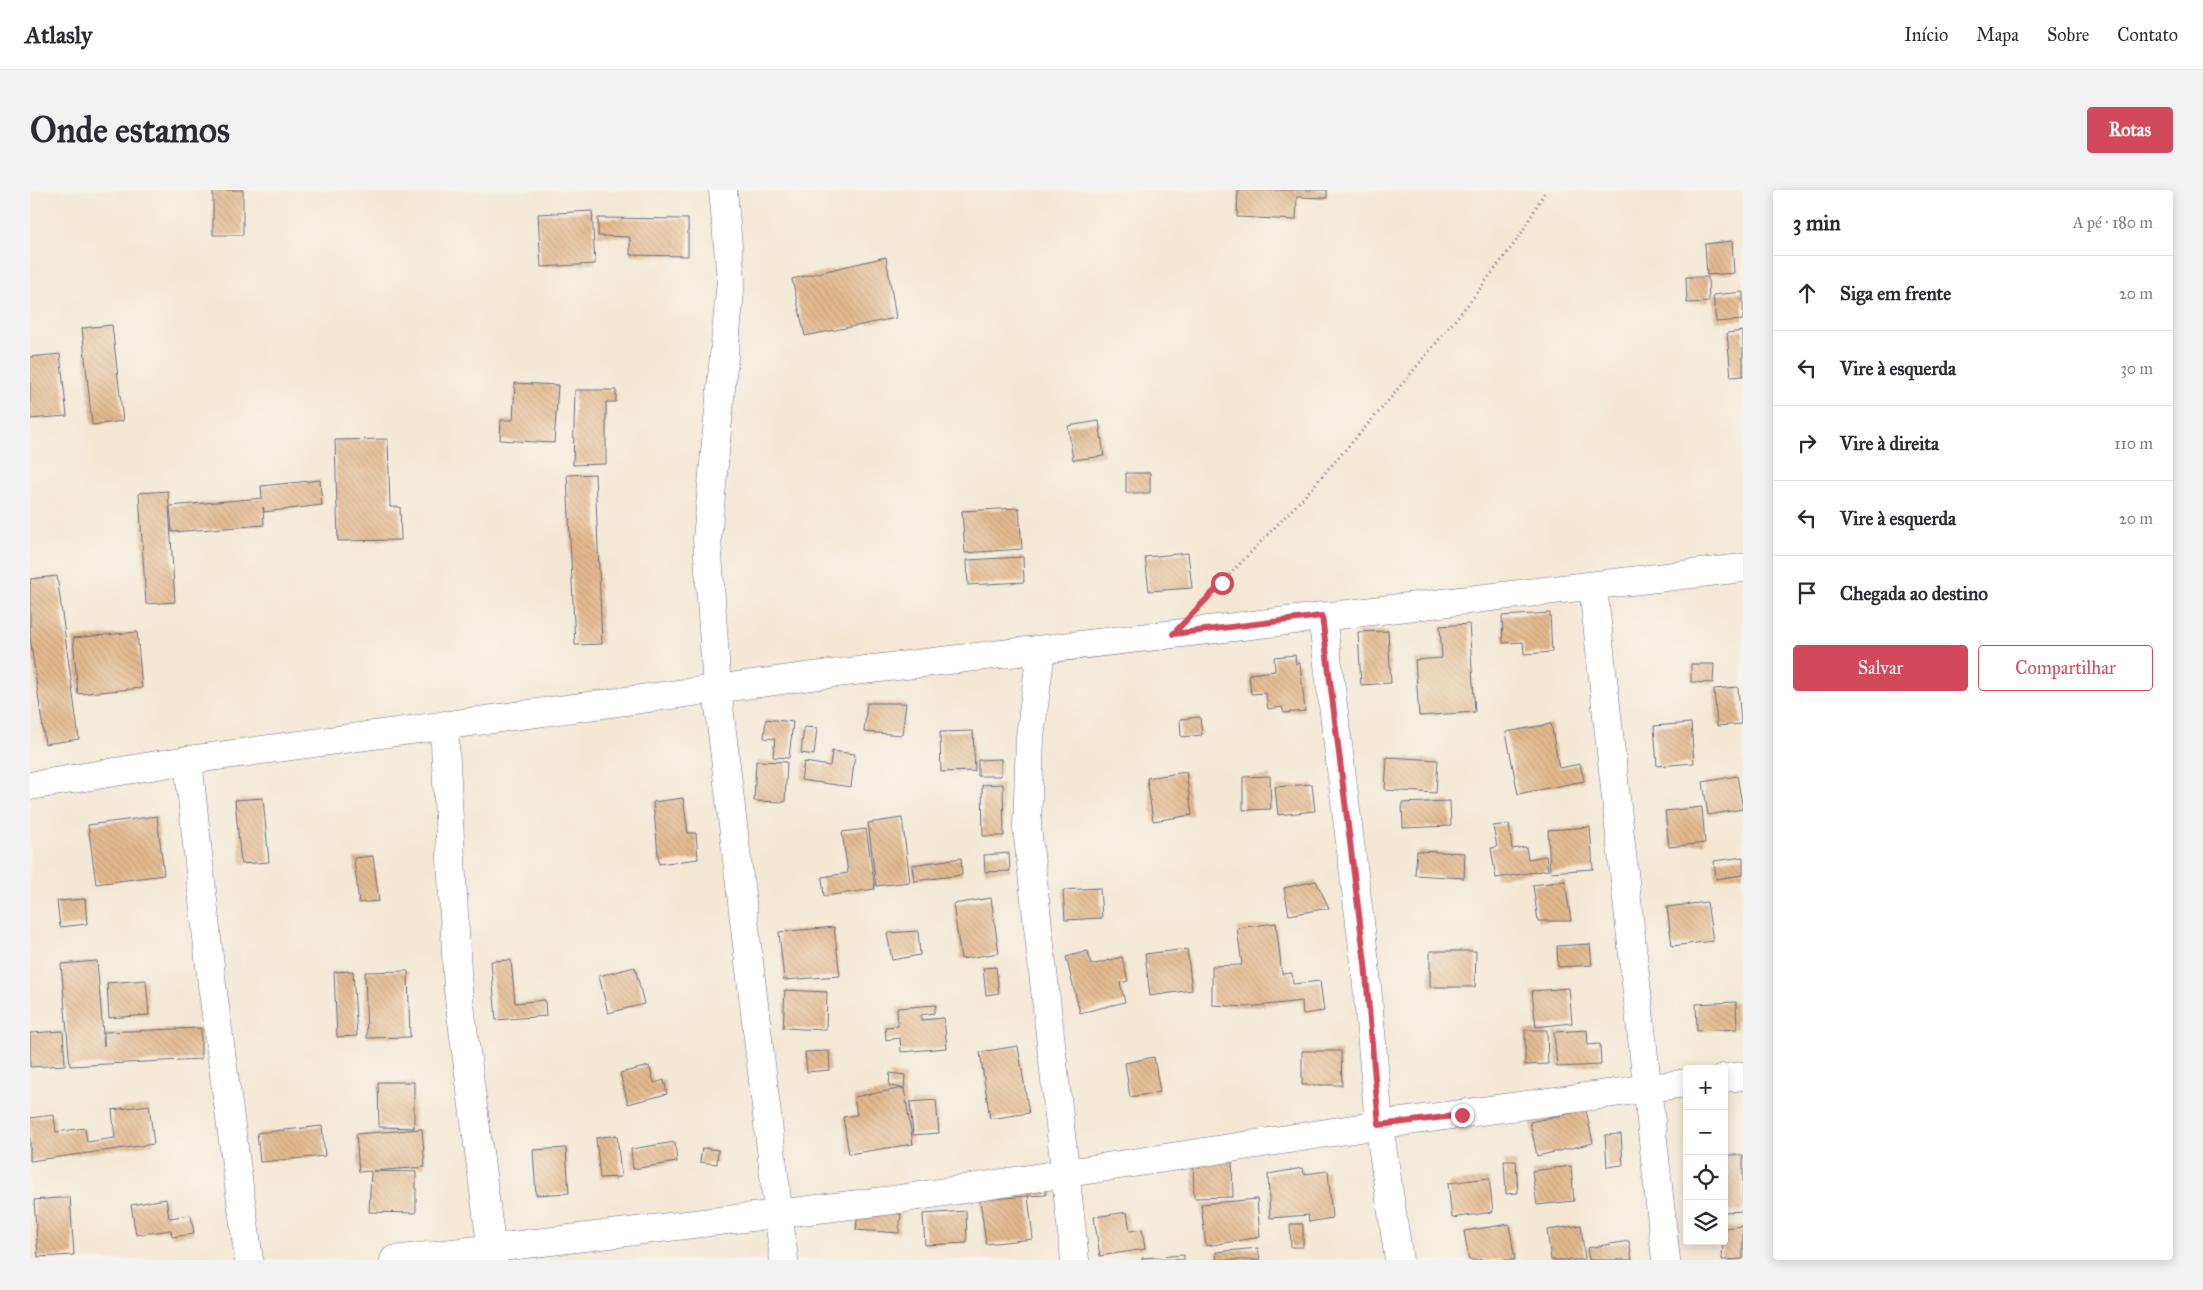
<!DOCTYPE html>
<html lang="pt">
<head>
<meta charset="utf-8">
<style>
	body { margin:0; font-family:"IM FELL Great Primer",serif; background:#f2f2f3; color:#2b2b33 }
	.controls { position:absolute; right:15px; bottom:15px; display:grid; overflow:hidden; border-radius:5px; box-shadow:0 2px 12px #0003 }
	.controls button { width:45px; height:45px; display:grid; place-items:center; padding:0; border:0; border-bottom:1px solid #e1e1e2; background:#fff; color:#2b2b33; font:25px sans-serif }
	.stop { position:absolute; width:15px; height:15px; margin:-11px; border:4px solid #d1495b; border-radius:50%; background:#fff }
	.stop.end { background:#d1495b; border-color:#fff; box-shadow:0 1px 5px #0008 }
	.list { margin:0; padding:0; list-style:none }
	h2 { display:flex; justify-content:space-between; align-items:center; height:65px; margin:0; padding:0 20px; font-size:21px }
	h2 small { font-size:16px; font-weight:400; color:#7c7c81 }
	.list li { display:grid; grid-template-columns:32px 1fr auto; gap:15px; align-items:center; box-sizing:border-box; height:75px; padding:0 20px; border-top:1px solid #e1e1e2 }
	.list b { display:block; font-size:19px; white-space:nowrap }
	.list em { font-size:16px; font-style:normal; color:#7c7c81 }
	.actions { display:flex; gap:10px; padding:15px 20px }
	.actions a { flex:1; padding:11px 0; border:1px solid #d1495b; border-radius:5px; text-align:center; font-size:18px; color:#d1495b }
	.actions .main { background:#d1495b; color:#fff }
	.icon { flex:none; width:28px; height:28px; fill:none; stroke:currentColor; stroke-width:2; stroke-linecap:round; stroke-linejoin:round }
	.map { position:relative; flex:none; width:1713px; height:1070px; overflow:hidden; border-radius:5px }
	header { display:flex; align-items:center; gap:30px; box-sizing:border-box; height:70px; padding:0 25px; background:#fff; border-bottom:1px solid #e1e1e2 }
	header strong { font-size:24px }
	nav { display:flex; gap:28px; margin-inline-start:auto; font-size:18px }
	.intro { display:flex; align-items:center; justify-content:space-between; box-sizing:border-box; height:120px; padding:0 30px }
	h1 { margin:0; font-size:35px }
	.button { padding:12px 22px; border-radius:5px; background:#d1495b; color:#fff; font-size:18px; font-weight:700 }
	main { display:flex; gap:30px; padding:0 30px }
	aside { flex:1; background:#fff; border-radius:5px; box-shadow:0 2px 12px #0003 }
	.map>svg:first-child { display:block }
</style>
</head>
<body>
<header>
<strong>Atlasly</strong>
<nav><a>Início</a><a>Mapa</a><a>Sobre</a><a>Contato</a></nav>
</header>
<div class="intro"><h1>Onde estamos</h1><a class="button">Rotas</a></div>
<main>
<div class="map">
<svg width="1713" height="1070" viewBox="0 0 1713 1070">
	<defs>
		<pattern id="building-back-hatch" width="6" height="6" patternUnits="userSpaceOnUse" patternTransform="scale(1.25)"><rect width="6" height="6" fill="#e3b98e"/><path d="M-1 5l2 2M0 0l6 6M5-1l2 2" fill="none" stroke="#c29f7d"/></pattern>
	</defs>
	<rect width="100%" height="100%" fill="#f7f3e8"/>
	<filter id="ink" filterUnits="userSpaceOnUse"><feTurbulence type="fractalNoise" baseFrequency=".02" numOctaves="2"/><feDisplacementMap in="SourceGraphic" scale="10" xChannelSelector="R" yChannelSelector="G"/><feConvolveMatrix kernelMatrix="1 2 1 2 8 2 1 2 1" color-interpolation-filters="sRGB"/></filter>
	<filter id="wash" filterUnits="userSpaceOnUse"><feTurbulence type="fractalNoise" baseFrequency=".0096" numOctaves="4" result="noise"/><feDisplacementMap in="SourceGraphic" scale="20" xChannelSelector="R" yChannelSelector="G"/><feGaussianBlur stdDeviation="1.12" result="paint"/><feColorMatrix in="noise" values="0 0 0 0 0 0 0 0 0 0 0 0 0 0 0 0 0 1.4 0 .05"/><feComposite in="paint" operator="in"/></filter>
	<g filter="url(#wash)">
		<rect width="100%" height="100%" fill="#f4e8d5"/>
		<g id="blocks">
			<!-- building -->
			<path fill="url(#building-back-hatch)" d="M183,0h30v45h-30z
				M1208,0h89v8l-30,-1 -1,23 -59,-3z
				M562,21l3,53 -54,3 -3,-53z
				M568,28l90,1v37l-58,-1v-18l-32,-1z
				M1702,51l2,32 -27,2 -2,-31z
				M856,67l10,61 -91,18 -13,-57z
				M1656,87h22l1,25 -22,1z
				M1713,102v28l-27,2 -3,-27z
				M82,135l11,96 -31,4 -10,-97z
				M1713,141v45l-12,1 -4,-44z
				M30,164l7,62 -37,3v-62z
				M485,193l43,2 -4,58 -54,-3 1,-20h12z
				M545,200h41v12h-10v62l-33,1z
				M1069,231l5,35 -31,4 -5,-34z
				M358,249l2,68h10l1,33 -63,1 -3,-101z
				M1096,283h24v20h-24z
				M565,284l7,170 -27,1 -8,-170z
				M290,290l2,25 -58,7 -1,-5 1,18 -92,7 -2,-26 92,-8 -1,-12z
				M138,301l7,111 -29,2 -7,-111z
				M989,318l3,41 -57,4 -3,-42z
				M1158,363l4,35 -43,3 -4,-34z
				M993,367l1,25 -56,3 -1,-25z
				M27,386l22,163 -34,5 -15,-107v-58z
				M1520,423l2,39 -28,2 -1,-12 -20,1 -1,-27z
				M1439,434l6,88 -56,4 -4,-56 27,-2 -2,-32z
				M1358,441l3,52 -30,2 -3,-53z
				M107,442l5,56 -64,6 -5,-56z
				M1265,465l1,9 4,-1 5,48 -21,2 -2,-6 -14,2 -2,-16 -15,1 -2,-20 26,-3 -1,-14z
				M1661,474h23l-1,19 -22,-1z
				M1708,497l3,37 -24,2 -3,-37z
				M837,513h39l-4,32 -38,-3z
				M1170,527l2,18 -21,2 -1,-18z
				M736,529l27,3 -4,36 -16,-1 2,-18 -11,-1z
				M1661,533l3,40 -37,3 -3,-40z
				M1521,534l8,44 21,-4 4,17 -66,13 -12,-62z
				M774,537l13,1 -3,27 -13,-2z
				M943,541l2,40 -34,1 -1,-40z
				M802,561l23,3 -4,33 -50,-7 3,-18 26,4z
				M1357,567l51,3 -2,33 -51,-3z
				M971,569v17h-23v-16z
				M726,571l31,1 -2,40 -31,-1z
				M1156,582l6,43 -39,6 -6,-43z
				M1240,586l1,33 -28,1v-33z
				M1707,586l6,33 -35,6 -5,-33z
				M973,594l1,52h-21l-1,-51z
				M1282,594l3,27 -37,4 -3,-28z
				M233,608l6,64 -28,2 -6,-64z
				M653,608l5,35h8l2,26 -39,5 -6,-62z
				M1420,611l1,25 -48,2 -1,-25z
				M1672,617l3,36 -36,4 -4,-36z
				M127,626l7,59 -68,9 -8,-59z
				M872,628l8,64 -34,4 -8,-63z
				M1479,634l3,25 14,-2 2,12 18,-3 2,14 -52,8 -5,-30 6,-1 -4,-21z
				M1560,637l3,42 -43,3 -2,-42z
				M836,639l9,60 -51,7 -2,-19 26,-4 -6,-41z
				M1387,661l48,2 -1,25 -49,-3z
				M979,663l1,18 -25,1 -1,-17z
				M343,666l6,45 -20,2 -5,-45z
				M1713,667v18l-27,4 -2,-18z
				M931,668l1,17 -48,6 -2,-16z
				M1286,691l13,27 -40,7 -5,-27z
				M1535,691l6,40h-33l-5,-36z
				M1070,698l2,30 -37,2 -2,-30z
				M961,708l8,55 -38,6 -8,-55z
				M55,709l2,25 -27,3 -3,-26z
				M1677,712l6,39 -41,5 -5,-39z
				M1246,733l6,51 10,-1 1,11 27,-3 4,30 -21,3 -1,-13 -55,6 -35,-2v-39l30,-1 -5,-37z
				M804,737l6,49 -56,4 -5,-48z
				M888,741l2,24 -28,5 -5,-27z
				M1560,754l2,21 -34,2 -1,-21z
				M1157,759l5,41 -42,6 -5,-42z
				M1058,761l3,14 31,-8 6,24 -8,2 5,19 -45,11 -14,-56z
				M1400,761h46l-1,36h-45z
				M481,770l4,43 30,-3 1,16 -50,4 -5,-59z
				M67,771l7,85v-14l97,-4v31l-131,7 -9,-102z
				M605,777l9,37 -36,9 -9,-37z
				M966,777l3,26 -13,2 -3,-27z
				M323,781l4,65 -20,1 -3,-65z
				M378,781l2,66 -43,1 -2,-66z
				M116,790l3,35 -40,3 -2,-35z
				M1539,798l3,35 -36,4 -4,-36z
				M755,800l42,2 -1,38 -43,-2z
				M1706,812l1,27 -40,2 -1,-27z
				M906,815l-2,8 -13,2v5l23,-2 3,30 -46,4 -1,-14 -14,2 -1,-13 13,-1 -1,-18z
				M1495,840h22l1,34 -23,1z
				M1557,840l1,15 12,-1 1,21 -44,2 -3,-35z
				M33,841l2,34 -35,2v-34z
				M988,856l11,67 -39,6 -10,-67z
				M799,861l1,19 -23,2 -2,-20z
				M1272,861h39l1,34h-40z
				M1124,867l6,35 -30,5 -5,-34z
				M619,876l5,17 10,-3 3,14 -39,10 -8,-31z
				M860,883l15,2 -1,13 -15,-2z
				M348,892h36v46l-35,-1z
				M874,898l9,56 -64,10 -6,-37 14,-2 -3,-18z
				M906,910l3,33 -26,2 -3,-33z
				M119,915l5,39 -124,17v-43l24,-3 2,17 29,-4 2,14 28,-4 -3,-28z
				M1556,920l7,33 -56,13 -7,-34z
				M292,936l3,30 -65,6 -3,-29z
				M392,939l3,38 -52,4 43,1v41l-47,-1 2,-41 -12,1 -3,-38z
				M1591,944l2,31 -16,2 -2,-32z
				M587,945l4,42 -21,1 -4,-40z
				M645,952l2,20 -44,7 -2,-20z
				M536,958l3,45 -33,2 -3,-45z
				M672,958l16,2 -1,14 -17,-2z
				M1694,965h19v56l-19,1z
				M1202,968l1,39 -39,1 -1,-39z
				M1474,971h12l2,32 -12,1z
				M1541,976l3,35 -37,4 -5,-34z
				M1273,978l1,6 24,-3 4,47 -23,4 -1,-7 -38,3 -2,-44z
				M1459,988l4,34 -41,6 -4,-35z
				M1016,992v13l-18,1 -1,-13z
				M998,1006l5,43 -47,5 -6,-44z
				M40,1007l4,58 -36,2 -4,-57z
				M136,1009l3,19 22,-3 3,19 -22,3 -1,-7 -35,5 -5,-30z
				M1227,1009l3,38 -54,9 -5,-42z
				M828,1021l43,3 -2,19 -43,-3z
				M936,1021l1,32 -42,2 -2,-31z
				M1097,1022l3,19 12,-2 3,20 -45,7 -6,-39z
				M1260,1034h13v23h-12z
				M1479,1034l6,36h-46l-5,-29z
				M1551,1035l4,35h-34l-4,-30z
				M1713,1036v33l-21,1 2,-32z
				M1599,1051l3,19h-43l-2,-12z
				M1228,1058l2,12h-43l-1,-8z
				M1154,1065v5h-42v-2z"/>
		</g>
	</g>
	<g filter="url(#ink)">
		<use href="#blocks" fill-opacity="0" stroke="#677088" stroke-width="1"/>
		<g fill="none" stroke-linecap="round" stroke-linejoin="round">
			<!-- minor casing -->
			<g stroke="#677088" stroke-width="29">
				<path id="minor" d="M693,0l8,90 -24,259 10,150 67,571
					M1563,396l73,674
					M1292,426l43,347 14,162 20,135
					M1011,460l-11,87 -3,91 48,432
					M414,535l14,265 35,270
					M158,570l24,225 37,275
					M0,596l158,-26 624,-84 931,-108
					M1694,888l19,-2
					M364,1070l499,-60 486,-75 308,-42"/>
			</g>
			<!-- path -->
			<path stroke="#677088" stroke-width="3" stroke-dasharray="1 4" stroke-linecap="butt" d="M1175,410l97,-101 82,-93 85,-103 51,-67 26,-46"/>
			<!-- minor -->
			<use href="#minor" stroke="#fff" stroke-width="28"/>
		</g>
	</g>
	<g fill="none" stroke-linecap="round" stroke-linejoin="round" filter="url(#ink)">
		<!-- route -->
		<path stroke="#d1495b" stroke-width="6" d="M1192,393l-49,51 149,-18 43,347 14,162 83,-10"/>
	</g>
</svg>
<div class="controls">
<button>+</button>
<button>−</button>
<button><svg class="icon" aria-label="locate" viewBox="0 0 24 24"><circle cx="12" cy="12" r="6"/><path d="M12 2v4M12 18v4M2 12h4M18 12h4"/></svg></button>
<button><svg class="icon" aria-label="layers" viewBox="0 0 24 24"><path d="M12 4l9 5-9 5-9-5zM3 14l9 5 9-5"/></svg></button>
</div>
<div class="stop" style="left:1192px;top:393px"></div>
<div class="stop end" style="left:1432px;top:925px"></div>
</div>
<aside>
<h2>3 min<small>A pé · 180 m</small></h2>
<ul class="list">
<li><svg class="icon" aria-label="ahead" viewBox="0 0 24 24"><path d="M12 20V5M6 11l6-6 6 6"/></svg><div><b>Siga em frente</b></div><em>20 m</em></li>
<li><svg class="icon" aria-label="left" viewBox="0 0 24 24"><path d="M17 20v-9H6M10 6l-5 5 5 5"/></svg><div><b>Vire à esquerda</b></div><em>30 m</em></li>
<li><svg class="icon" aria-label="right" viewBox="0 0 24 24"><path d="M7 20v-9h11M14 6l5 5-5 5"/></svg><div><b>Vire à direita</b></div><em>110 m</em></li>
<li><svg class="icon" aria-label="left" viewBox="0 0 24 24"><path d="M17 20v-9H6M10 6l-5 5 5 5"/></svg><div><b>Vire à esquerda</b></div><em>20 m</em></li>
<li><svg class="icon" aria-label="arrive" viewBox="0 0 24 24"><path d="M6 21V4h12l-3 4 3 4H6"/></svg><div><b>Chegada ao destino</b></div></li>
</ul>
<div class="actions"><a class="main">Salvar</a><a>Compartilhar</a></div>
</aside>
</main>
</body>
</html>
